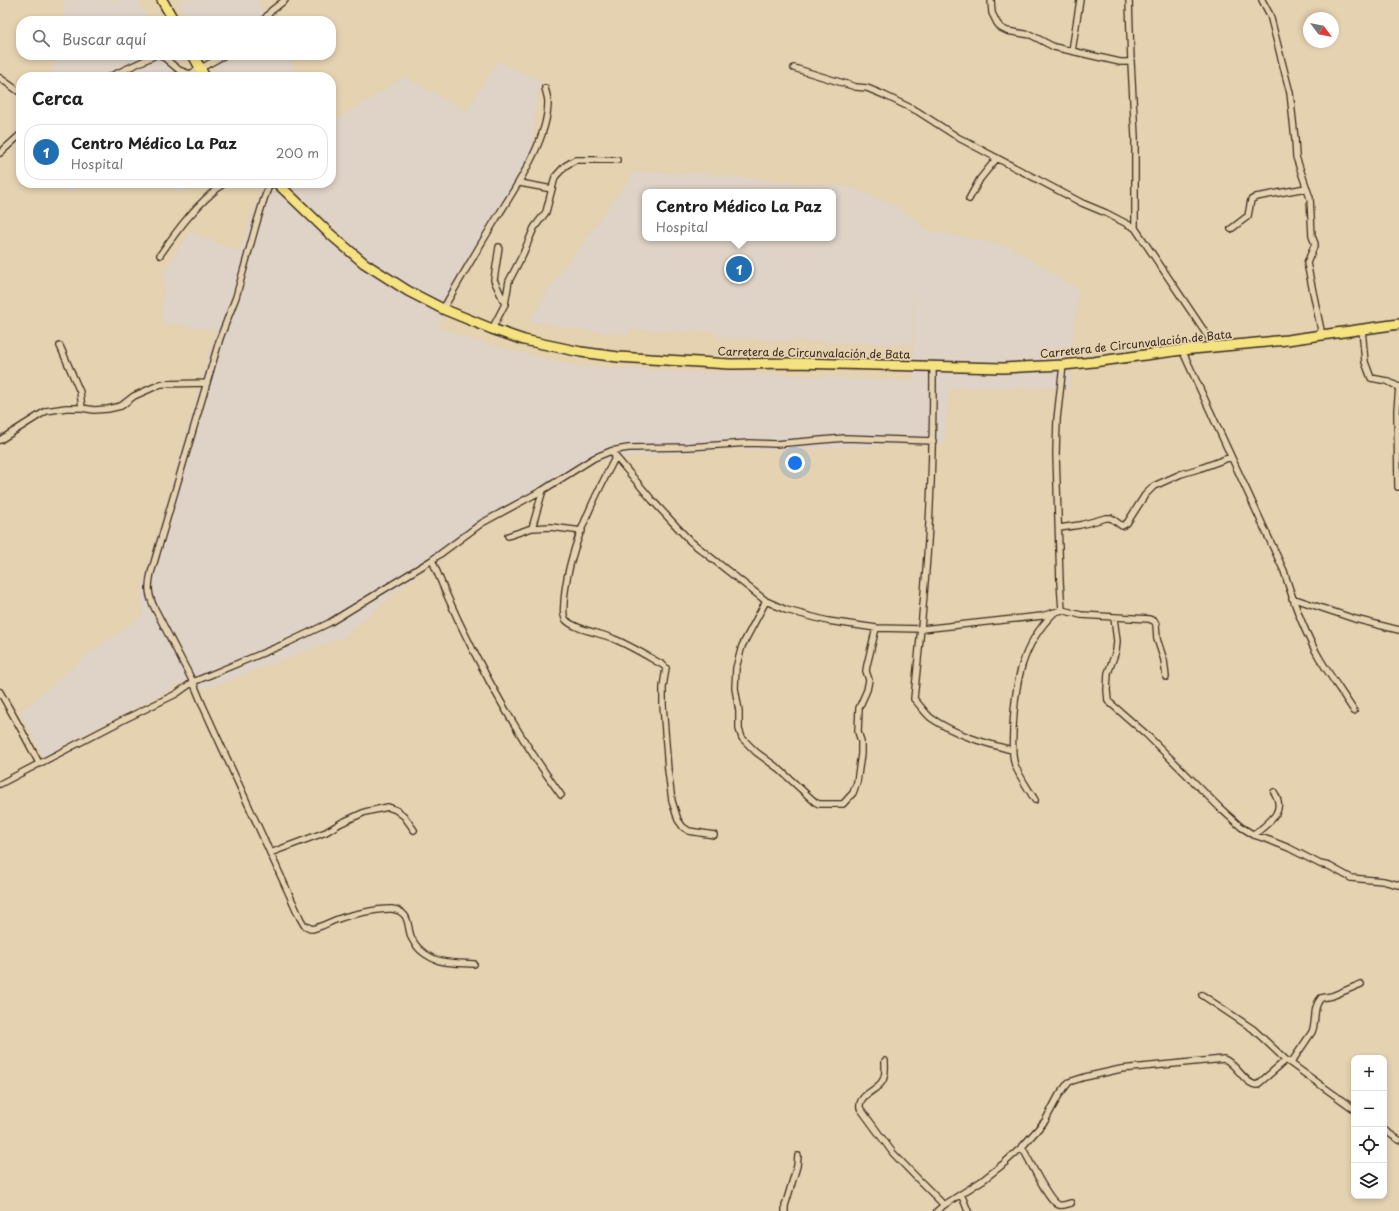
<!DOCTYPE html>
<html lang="es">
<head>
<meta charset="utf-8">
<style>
	body { margin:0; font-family:"Playpen Sans",sans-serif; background:#f6f6f6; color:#222 }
	.controls { position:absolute; right:12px; bottom:12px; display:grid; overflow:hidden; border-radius:8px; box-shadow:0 2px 6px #0003 }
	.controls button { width:36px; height:36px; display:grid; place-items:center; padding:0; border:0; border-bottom:1px solid #e0e0e0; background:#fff; color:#222; font:20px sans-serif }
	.compass { position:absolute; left:1303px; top:12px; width:36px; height:36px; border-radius:50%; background:#fff; box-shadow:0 2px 6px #0003; rotate:122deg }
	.you { position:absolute; left:795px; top:463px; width:14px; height:14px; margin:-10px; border:3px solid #fff; border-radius:50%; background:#1a73e8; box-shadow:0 0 0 6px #1a73e833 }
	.badge { display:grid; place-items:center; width:26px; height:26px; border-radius:50%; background:#1f6fb2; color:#fff; font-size:13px; font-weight:700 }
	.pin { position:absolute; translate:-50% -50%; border:2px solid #fff; box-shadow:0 1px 4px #0006 }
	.popup { position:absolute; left:642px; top:189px; width:194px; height:52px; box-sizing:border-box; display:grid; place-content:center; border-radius:8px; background:#fff; filter:drop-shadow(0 1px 3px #0005); font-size:13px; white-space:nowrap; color:#767676 }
	.popup b { font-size:15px; color:#222 }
	.popup::after { content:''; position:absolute; left:50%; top:100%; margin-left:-8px; border:8px solid transparent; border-top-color:#fff }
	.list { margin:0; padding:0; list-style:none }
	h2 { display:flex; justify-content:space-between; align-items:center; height:52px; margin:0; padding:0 16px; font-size:17px }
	h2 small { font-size:13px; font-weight:400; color:#767676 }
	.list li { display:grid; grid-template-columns:26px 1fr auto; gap:12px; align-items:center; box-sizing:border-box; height:56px; margin:0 8px 8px; padding:0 8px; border:1px solid #e0e0e0; border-radius:16px }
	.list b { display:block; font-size:15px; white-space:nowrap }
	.list p { margin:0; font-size:13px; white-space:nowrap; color:#767676 }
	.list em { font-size:13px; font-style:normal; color:#767676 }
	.icon { flex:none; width:22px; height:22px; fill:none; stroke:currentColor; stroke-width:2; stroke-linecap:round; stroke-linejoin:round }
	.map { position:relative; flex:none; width:1399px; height:1211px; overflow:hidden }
	.search { position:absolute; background:#fff; box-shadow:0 2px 6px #0003; left:16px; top:16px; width:320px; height:44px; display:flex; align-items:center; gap:10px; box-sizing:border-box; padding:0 14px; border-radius:16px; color:#767676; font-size:15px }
	.panel { position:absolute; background:#fff; box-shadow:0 2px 6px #0003; left:16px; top:72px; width:320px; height:116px; border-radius:16px }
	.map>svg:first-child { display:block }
</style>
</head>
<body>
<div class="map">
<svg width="1399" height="1211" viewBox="0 0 1399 1211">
	<rect width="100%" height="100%" fill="#e4d2b0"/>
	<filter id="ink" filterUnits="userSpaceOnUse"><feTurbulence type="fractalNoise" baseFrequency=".025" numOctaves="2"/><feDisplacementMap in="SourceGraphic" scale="8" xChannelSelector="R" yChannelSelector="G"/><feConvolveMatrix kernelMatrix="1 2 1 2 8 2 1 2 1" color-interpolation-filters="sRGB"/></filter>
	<g filter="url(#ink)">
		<!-- built -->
		<path fill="#dfd2c6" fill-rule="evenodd" d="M61,0h77l12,21h-88l3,-17z
			M177,0h80l12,21h-80z
			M55,55h106l-6,3 16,10 6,9h-126z
			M207,55h80l12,22h-80z
			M498,61l42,20 -10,78 -92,168 49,17 88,22 118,6h32l10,-1 28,3 150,7 2,-129 -3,93 -194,-7v-6l-89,-2v5l-47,-5 -53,-9 22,-35 83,-114 65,1 152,14 45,19 34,25 80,15 69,44 -7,52 -2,46h-120l-6,55 -167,7 -45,-1 -127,10 -15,3 -147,91 -99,84 -138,52 -24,-6 -139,74 -23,-45 67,-57 56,-40 -2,-23 75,-262 -54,-7v-18l3,-35 25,-39 48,21 24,-62 2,-7h67v-60l74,-46 61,34zM645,192h188v46h-188z
			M63,183h21l-14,11z
			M171,183h25l-17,11z"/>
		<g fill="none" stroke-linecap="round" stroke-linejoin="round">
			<!-- street casing -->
			<g stroke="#3b2a1e" stroke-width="8">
				<path id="street" d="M991,0l1,13 5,10 4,5 6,3 24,4 23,12 66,15h11
					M1129,0l2,62 4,75v91l80,119
					M1262,0l8,15 20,78 5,46 1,18 14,41 2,38 3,8 -8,19 15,72
					M263,21l8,-10 14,-11
					M1072,51l8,-51
					M161,55l18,15 11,4 35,-19
					M794,68l62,19 11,1 17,7 33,16 42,27 123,65 24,10 29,15
					M109,77l47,-22
					M0,78l21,15
					M0,153l21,-19
					M520,183l32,6
					M969,199l11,-20 17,-21
					M1231,229l17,-13 3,-16 5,-3 50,-9
					M499,247l-5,33 11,24
					M160,255c20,-29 36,-50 64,-72
					M443,309c16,-28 33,-57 50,-85 20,-33 55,-82 55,-122 0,-4 -2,-10 -3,-14
					M492,329l13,-25 4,-23 14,-27 11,-26 12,-16 9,-35 10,-11 10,-6h42
					M1362,329l3,33 6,16 16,3 12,6
					M60,346l20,46 2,16
					M1182,350l102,221c9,30 20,61 36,88 11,18 23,35 34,52
					M933,367c0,53 -1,105 -4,157 -3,59 -9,117 -15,175 6,6 11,14 17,19 25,17 53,25 81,32
					M0,440l46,-29 20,-3h16l12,2 14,-1 13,-3 13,-10 27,-12 46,-1
					M611,451l41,49 38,41 76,60 20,9 42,11 48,7 46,1 120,-13 20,-6 19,5 68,4 5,2 2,3 1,15 7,21 2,17
					M616,456c-23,44 -49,96 -52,146 0,6 -2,13 2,18 9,10 36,13 48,19 17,7 33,17 49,26l3,3 -3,19v18l5,65 4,31 6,19 5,7 6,4 25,4
					M1398,487l-1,-77 2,-23
					M532,528l11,-38
					M1059,528l21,-3 26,-7h5l11,8 5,-3 18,-28 9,-9 27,-12 20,-6 30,-11
					M508,536l24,-8 19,-1 31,4
					M432,560c32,80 78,165 129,235
					M1292,598l63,21 44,11
					M766,601l-24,45 -6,22 -1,20 4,23v18l3,9 14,14 23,17 36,33 4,2h24l10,-11 4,-11 4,-28v-13l-3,-9 1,-24 8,-18 2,-10 -3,-9 1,-6 9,-37
					M1062,610l-2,-28 -4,-129 1,-34 6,-54
					M1114,618l3,23 -1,10 -8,22 -1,17 1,11 38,33 74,74 21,19 13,8 15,5 20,8 31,16 9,2 22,12 32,3 16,4
					M0,692l22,39 17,32
					M0,784l123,-64 53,-26 17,-12 -39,-75c-6,-13 -6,-20 -3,-34l69,-235 16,-41 20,-72 8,-26 6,-16
					M1035,800c-6,-10 -16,-24 -20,-35 -4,-11 -2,-25 -2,-37 2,-44 8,-83 41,-115
					M1254,835c15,-13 33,-23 20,-43
					M270,853l56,-21 15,-9 24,-11 23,-5 8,3 8,6 10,14
					M474,964c-14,-1 -30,0 -42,-6 -8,-4 -16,-11 -20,-19 -6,-12 0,-27 -20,-30 -12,-1 -43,6 -54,10 -9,3 -16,8 -26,10l-8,-4 -4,-7 -97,-212 -10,-24 94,-39 42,-20 103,-63 50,-37 61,-33 51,-32 17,-7 17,-3 60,-1 61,-4 26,1 70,-6 88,3
					M1202,995l51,34 33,31 68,49
					M885,1061c0,6 1,13 -2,19 -5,11 -25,14 -23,28l33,45 25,26 26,26
					M1291,1063l21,-31c5,-12 0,-24 9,-34l11,-2 29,-12
					M1384,1130l15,10
					M1022,1147c7,12 26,54 37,58 3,1 8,-1 12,-2
					M961,1194l7,17
					M785,1211v-5l12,-40 1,-10
					M937,1211l7,-6 39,-25 19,-15 20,-18 23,-26 14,-26 10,-13 16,-5 36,-8 103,-10c12,4 21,26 33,26l29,-25"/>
			</g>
			<!-- primary casing -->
			<g stroke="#3b2a1e" stroke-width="12">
				<path id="primary" d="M162,0l12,21
					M193,55l12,22
					M277,183l53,51 34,29 44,28 35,18 49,20 32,11 57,12 37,5 112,7 65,-1 208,5 60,-3 30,-3 89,-12 105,-10 112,-16"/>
			</g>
			<!-- street -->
			<use href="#street" stroke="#e4d2b0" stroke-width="5.5"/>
			<!-- primary -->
			<use href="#primary" stroke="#f5e382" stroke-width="9"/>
		</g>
	</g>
	<g text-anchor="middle" stroke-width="3.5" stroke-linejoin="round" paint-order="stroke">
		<!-- street labels -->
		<g font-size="11" fill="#3b2a1e" stroke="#e4d2b0">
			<text transform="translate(1136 344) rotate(-6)" y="4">Carretera de Circunvalación de Bata</text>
			<text transform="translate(814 353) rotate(1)" y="4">Carretera de Circunvalación de Bata</text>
		</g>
	</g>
</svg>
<div class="controls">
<button>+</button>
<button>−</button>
<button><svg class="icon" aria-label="locate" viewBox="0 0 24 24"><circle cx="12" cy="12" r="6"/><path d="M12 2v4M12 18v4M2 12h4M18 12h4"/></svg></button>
<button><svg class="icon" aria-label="layers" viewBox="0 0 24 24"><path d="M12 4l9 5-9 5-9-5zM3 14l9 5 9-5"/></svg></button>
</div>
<svg class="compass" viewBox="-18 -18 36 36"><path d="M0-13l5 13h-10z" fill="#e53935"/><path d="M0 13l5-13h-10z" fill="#767676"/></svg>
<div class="you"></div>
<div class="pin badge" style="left:739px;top:269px">1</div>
<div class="popup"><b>Centro Médico La Paz</b>Hospital</div>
<div class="search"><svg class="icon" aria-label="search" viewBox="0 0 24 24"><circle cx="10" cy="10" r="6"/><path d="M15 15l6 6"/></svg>Buscar aquí</div>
<section class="panel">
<h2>Cerca<small></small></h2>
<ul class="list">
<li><span class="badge">1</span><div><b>Centro Médico La Paz</b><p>Hospital</p></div><em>200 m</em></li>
</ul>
</section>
</div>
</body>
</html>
